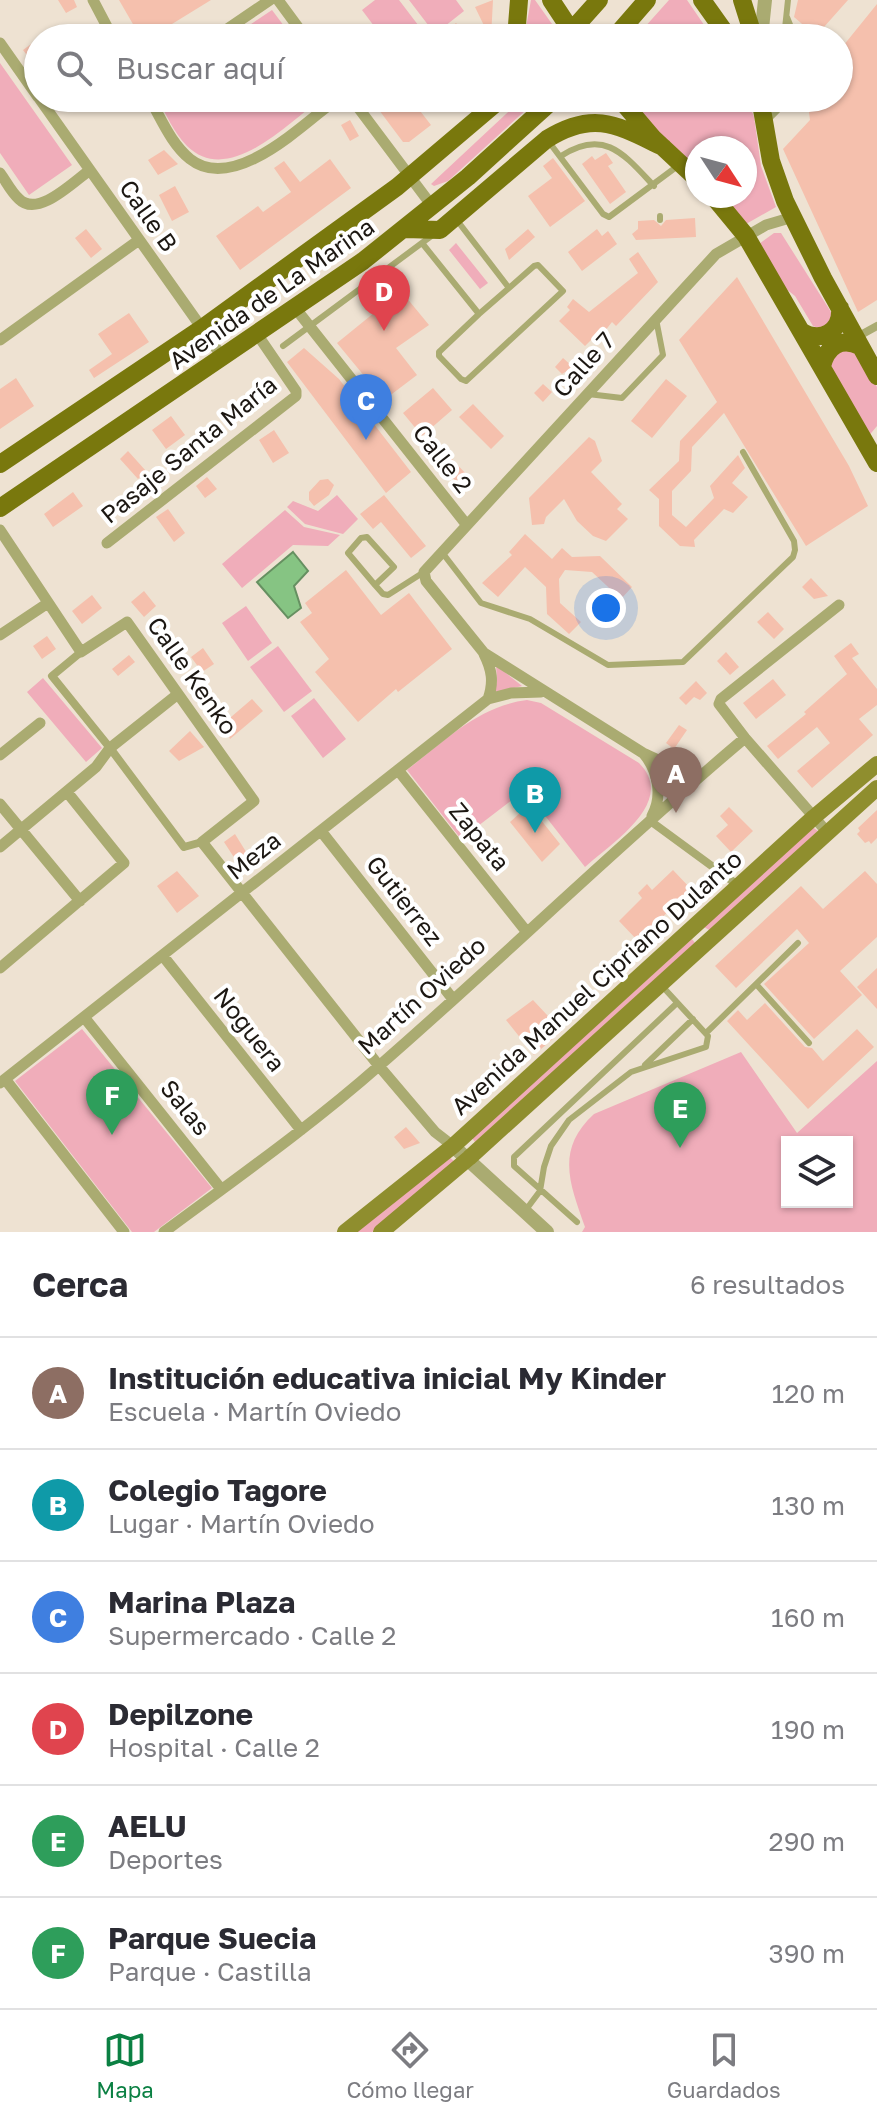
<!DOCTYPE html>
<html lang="es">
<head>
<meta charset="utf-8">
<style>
	body { margin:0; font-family:"Golos Text",sans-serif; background:#f2f2f3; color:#2b2b33 }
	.controls { position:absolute; right:24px; bottom:24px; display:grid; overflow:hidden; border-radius:0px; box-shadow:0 2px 6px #0004 }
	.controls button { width:72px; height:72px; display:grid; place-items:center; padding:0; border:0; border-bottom:2px solid #e1e1e2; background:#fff; color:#2b2b33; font:40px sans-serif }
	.compass { position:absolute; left:685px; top:136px; width:72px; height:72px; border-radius:50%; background:#fff; box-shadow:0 2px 6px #0004; rotate:126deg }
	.you { position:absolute; left:606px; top:608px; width:28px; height:28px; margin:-20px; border:6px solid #fff; border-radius:50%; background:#1a73e8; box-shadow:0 0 0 12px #1a73e833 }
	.badge { display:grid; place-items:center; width:52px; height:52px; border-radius:50%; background:#0b8043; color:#fff; font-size:26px; font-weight:700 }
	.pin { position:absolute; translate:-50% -66px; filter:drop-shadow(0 2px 4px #0008) }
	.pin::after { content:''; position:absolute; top:42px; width:28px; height:24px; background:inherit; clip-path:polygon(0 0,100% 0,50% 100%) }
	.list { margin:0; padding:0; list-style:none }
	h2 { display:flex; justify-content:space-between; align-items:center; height:104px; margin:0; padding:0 32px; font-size:34px }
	h2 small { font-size:26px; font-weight:400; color:#7c7c81 }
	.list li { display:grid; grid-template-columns:52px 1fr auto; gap:24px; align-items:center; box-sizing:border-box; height:112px; padding:0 32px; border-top:2px solid #e1e1e2 }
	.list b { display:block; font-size:30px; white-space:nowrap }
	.list p { margin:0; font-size:26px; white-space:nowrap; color:#7c7c81 }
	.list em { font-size:26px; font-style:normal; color:#7c7c81 }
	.icon { flex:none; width:44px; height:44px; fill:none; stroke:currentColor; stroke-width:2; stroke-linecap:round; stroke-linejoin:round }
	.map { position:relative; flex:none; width:877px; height:1232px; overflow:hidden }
	.search { position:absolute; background:#fff; box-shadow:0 2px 6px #0004; left:24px; right:24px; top:24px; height:88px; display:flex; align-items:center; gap:20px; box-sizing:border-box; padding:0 28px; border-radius:44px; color:#7c7c81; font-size:30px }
	.sheet { height:776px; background:#fff }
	nav { display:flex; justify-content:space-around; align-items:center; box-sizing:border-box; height:112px; border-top:2px solid #e1e1e2; background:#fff; font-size:22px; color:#7c7c81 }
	nav a { display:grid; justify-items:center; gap:4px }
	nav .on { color:#0b8043 }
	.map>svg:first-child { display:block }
</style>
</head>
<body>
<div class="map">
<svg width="877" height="1232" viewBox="0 0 877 1232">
	<rect width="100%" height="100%" fill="#eee2d2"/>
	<!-- green -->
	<path fill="#f0adba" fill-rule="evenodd" d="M375,0h24l29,38h-45l-21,-28z
		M409,0h47l8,11 -29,23z
		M531,0h4l22,31 -8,7h-25z
		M669,0h18l26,38h-78z
		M272,10l21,28h-63z
		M0,63l72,102 -43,30 -29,-42z
		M157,98h165c-34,25 -93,89 -135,48 -13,-13 -21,-32 -30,-48z
		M523,98h16l-91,83 -14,5 -3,-2z
		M628,98h119l7,19 7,49 15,41 -30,17 -26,-28h25v-48h-48v23l-42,-38z
		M774,233h7l50,79v7l-8,11 -10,-4 -18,-30 -15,-12 -21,-40z
		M456,243l32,40 -8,6 -31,-39z
		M856,350l21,37v39l-10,12 -40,-77 7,-9z
		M337,495l21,24 -15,15 -38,-10 -18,-17 6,-6 25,10z
		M285,510l19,17 36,8 -12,11 -35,-1 -51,43 -20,-24z
		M246,606l26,37 -24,18 -26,-38z
		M278,646l34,45 -28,21 -34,-45z
		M496,665l26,21 -28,7 3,-12z
		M43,678l59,70 -16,14 -59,-70z
		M314,698l32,41 -23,19 -32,-42z
		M527,700l14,3 98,60c39,39 -28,80 -54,104l-60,-77 -64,49 -54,-69c37,-29 72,-64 120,-70z
		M811,826l7,5 -107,100 -7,-4z
		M692,939l3,4 -220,199 -3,-4z
		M82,1029l130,159 -58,44h-22l-117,-151z
		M741,1052l56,81 80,-72v171h-295l3,-5c-15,-43 -30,-77 9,-113zM787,1142h60v60h-60z
		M449,1157l5,4 -75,66 -7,5h-18z"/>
	<!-- water -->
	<path fill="#86c483" stroke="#669061" stroke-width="2" d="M293,552l15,19 -14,15 7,22 -13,10 -31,-36z"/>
	<!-- building -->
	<path fill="#f5c0ad" d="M58,0h16l3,7 -11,6z
		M119,0h92l-39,24 3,6 -12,8h-22z
		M493,0l-2,38h-1l-15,-31z
		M798,0h50l-32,36 -22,-19z
		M877,4v296l-19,12 -75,-163 27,-29 -3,-22h32v-47z
		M456,23l14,15h-33z
		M38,39v31l-15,-20z
		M370,98h40l21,27 -22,17h-6z
		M350,120l9,16 -9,5 -9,-16z
		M164,150l14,14 -20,11 -10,-15z
		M606,153l7,10 -5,3 18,26 -16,12 -28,-40 10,-8 3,4z
		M553,158l32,43 -35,26 -22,-31 24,-18 -9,-12z
		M330,159l21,29 -111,82 -24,-34 42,-30 5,6 28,-20 -17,-24 10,-7 16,21z
		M175,186l14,26 -17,9 -13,-26z
		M695,218l1,19 -60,3 -4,-6 6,-5v-8l16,-1 7,6 5,-6z
		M86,229l16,20 -11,9 -16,-20z
		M528,229l7,8 -26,23 -4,-11z
		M597,229l5,7 6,-5 9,13 -35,27 -14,-19z
		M638,252l20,30 -42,44 -4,-4 -11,14 -3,-3 -13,13 -26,-25 11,-11 -3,-3 6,-8 16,13 49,-39 -9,-14z
		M737,277l112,189 19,40 -62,40 -82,-133 -32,34 -1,24 -19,20v24l14,12 28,-29 -4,-12 28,-31 7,13 -13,15 16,14 -15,16 -9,-4 -30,31 1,7 -15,-1 -21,-20v-27l-10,-9 30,-29 1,-20 37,-39 -38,-62z
		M401,291l28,34 -33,23 21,27 -33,25 -47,-57z
		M129,313l20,29 -55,36 -5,-8 23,-16 -14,-20z
		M304,348l35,31 72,93 -25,21 -99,-131z
		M563,358l10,9 -11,7 -7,-7z
		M16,378l18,28 -34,23v-40z
		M666,379l21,17 -35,42 -21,-17z
		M543,384l9,8 -9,10 -9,-9z
		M433,388l19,22 -30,26 -19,-23z
		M473,404l31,32 -13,13 -32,-32z
		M171,416l14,19 -19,14 -14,-19z
		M274,430l15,23 -16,10 -14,-23z
		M589,437l6,4 7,20 -11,11 31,32 -5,5 11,10 -22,22 -13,-5 -16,-15 -13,-22 -18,18 -2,7 -12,1 -3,-27z
		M437,443l30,32 -10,8 -30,-32z
		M128,451l18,20 -8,8 -18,-20z
		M207,477l10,12 -12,9 -9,-12z
		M328,479l6,6 -5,10 -15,11 -5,-6v-8l11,-12z
		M73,492l10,14 -30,21 -9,-13z
		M384,495l42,51 -15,12 -30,-36 -8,7 -13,-15z
		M168,509l17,24 -11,9 -18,-25z
		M525,534l27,25 10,-11 10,9 28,-1 32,31 -11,12 -29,-27 -27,-2 -6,9 1,24 21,19 -12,12 -22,-20 -1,-27 -21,-20 -27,30 -16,-14 30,-28 -3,-3z
		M346,570l35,45 28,-22 43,56 -54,43 -2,-3 -38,33 -43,-50 14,-13 -29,-37 12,-9 -7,-10z
		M811,578l17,18 -14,3 -12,-12z
		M144,591l12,15 -12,11 -13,-15z
		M92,595l10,13 -20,16 -10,-13z
		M768,612l16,17 -10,10 -17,-17z
		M47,636l9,13 -14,10 -9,-13z
		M851,643l8,11 -7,4 25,31v16l-18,14 14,16 -61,53 -15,-17 33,-28 -13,-16 -39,32 -11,-13 39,-32 -2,-2 43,-38 -13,-18z
		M203,648l11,16 -12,8 -11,-15z
		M726,652l13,15 -9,8 -13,-14z
		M129,655l6,7 -17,14 -6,-7z
		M773,679l13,16 -30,24 -13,-16z
		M696,681l11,12 -7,7 -6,-3 -8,8 -7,-7z
		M252,699l11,12 -33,28 -6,-16z
		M679,725l8,5 -13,19 -8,-6z
		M190,731l14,16 -25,14 -10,-10z
		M529,805l31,39 -18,18 -32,-40z
		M729,807l24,24 -22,21 -15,-16 12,-11 -8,-9z
		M877,810v28l-6,6 -2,-3 -4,2 -8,-9 3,-3 -2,-3z
		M235,834l13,21 -11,7 -13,-20z
		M673,870l18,19 -53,52 -19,-20 23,-23 -4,-5 9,-9 5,6z
		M177,871l22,25 -22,17 -20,-27z
		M865,871l12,13v53l-37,34 22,24 -48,44 -50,-55 45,-41 -12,-14 -61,59 -21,-22 86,-80 22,23z
		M877,968v41l-20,-22z
		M533,1000l29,31 -28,24 -28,-35z
		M765,1003l40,44 7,1 11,13 34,-32 17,18 -66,62 -81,-88 11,-11 9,10z
		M406,1127l14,16 -16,6 -10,-12z"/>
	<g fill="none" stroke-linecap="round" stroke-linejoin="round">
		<!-- service -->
		<path stroke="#aaab71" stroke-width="6" d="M787,17l4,10 13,11
			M784,38l4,-38
			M767,121l23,-23
			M549,142l54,72 6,3 70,-52
			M561,156c43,-28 63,-2 93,30
			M660,216v4
			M422,243l57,71 -40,38v4l22,23 5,2 97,-90 -25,-26 -4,1 -25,22 -53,-69
			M479,314l30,-26
			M283,346l151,-112
			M588,394l34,4 41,-43 -7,-36
			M367,537l27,30 -19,18 -27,-32 13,-15z
			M441,551l40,52 49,16 78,46 75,-3 110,-105 2,-7 -1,-9 -51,-89
			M375,585l8,9 5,1 36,-23
			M756,984l53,59
			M706,1033l92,-90
			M645,1065l48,-46
			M525,1211l15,-20 4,-24 7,-21 18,-26 62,-48 75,-25 2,-11 -46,-50
			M577,1222l-63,-56v-9l163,-154"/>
		<!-- pedestrian -->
		<path stroke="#aaab71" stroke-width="8" d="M857,337l20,-11
			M81,652l-29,24 58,72 74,99 18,-5
			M649,820l90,66"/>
		<!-- minor -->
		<path stroke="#aaab71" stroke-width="11" d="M93,0l20,38
			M278,0l28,38
			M214,38l56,-38
			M0,43l38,54
			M39,98l184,260
			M149,98c12,20 22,46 41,61 44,35 113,-35 148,-61
			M351,98l81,108
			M0,173c6,8 11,19 19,26 19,19 54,-17 71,-29
			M296,309l170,215
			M0,340l139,-100
			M0,530l81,122 46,-30 127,179 -52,41 177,224 56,66 18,14
			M107,543l189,-147v-5l-39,-57
			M0,635l48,-32
			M484,654c8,16 10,28 4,45
			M644,754c14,17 19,42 8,62
			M0,755l40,-32
			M398,770l128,161
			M697,778l-54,-25 -159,-100 -58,-72 -2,-9 292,-318 50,-29 27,-8
			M0,804l80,97
			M321,831l131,167
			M827,832l-82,-94 -26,-34 2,-5 118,-94
			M0,847l96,-80 14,-19 68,-54
			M163,956l138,174
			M0,968l124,-105 -57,-71
			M84,1017l137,172
			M5,1079l119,153
			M0,1083l488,-384 23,-6 30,-1
			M164,1232c73,-54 148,-107 216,-167 123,-107 240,-222 365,-327"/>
		<!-- tertiary -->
		<path stroke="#aaab71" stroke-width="14" d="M761,38l4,-38
			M453,1146l94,86"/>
		<!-- secondary -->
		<path stroke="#8f8e2e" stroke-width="16" d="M345,1232l108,-86 361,-329 63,-53
			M381,1232l88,-74 408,-370"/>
		<!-- primary -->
		<path stroke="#79780d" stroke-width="18" d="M551,0l25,38
			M702,0l27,38
			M742,0l12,38
			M516,38l3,-38
			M565,38l34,-38
			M614,38l33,-38
			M619,98l34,40 44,41
			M760,98l11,63 14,40 38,77 54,98
			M713,196l33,40 131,227
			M405,229l35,1 107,-91c47,-29 70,-14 116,8
			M801,331c20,13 41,0 39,-23
			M822,366c5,-20 19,-29 38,-20
			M0,464l201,-135 196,-142 105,-89
			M0,508l363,-247 105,-84 87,-79"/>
	</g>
	<g text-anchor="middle" stroke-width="8" stroke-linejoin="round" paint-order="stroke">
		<!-- street labels -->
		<g font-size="24" fill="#1c1712" stroke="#fff">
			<text transform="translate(148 216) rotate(55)" y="8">Calle B</text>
			<text transform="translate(272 294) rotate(-35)" y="8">Avenida de La Marina</text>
			<text transform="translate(584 365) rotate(-48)" y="8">Calle 7</text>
			<text transform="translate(189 450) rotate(-39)" y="8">Pasaje Santa María</text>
			<text transform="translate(442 459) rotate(52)" y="8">Calle 2</text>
			<text transform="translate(192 676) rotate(55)" y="8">Calle Kenko</text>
			<text transform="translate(479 837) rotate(51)" y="8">Zapata</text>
			<text transform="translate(254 856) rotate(-38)" y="8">Meza</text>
			<text transform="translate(404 901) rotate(52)" y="8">Gutierrez</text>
			<text transform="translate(597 983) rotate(-42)" y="8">Avenida Manuel Cipriano Dulanto</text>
			<text transform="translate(422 996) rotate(-42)" y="8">Martín Oviedo</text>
			<text transform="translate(249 1030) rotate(52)" y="8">Noguera</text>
			<text transform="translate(185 1108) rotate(51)" y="8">Salas</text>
		</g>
	</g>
</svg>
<div class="controls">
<button><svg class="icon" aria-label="layers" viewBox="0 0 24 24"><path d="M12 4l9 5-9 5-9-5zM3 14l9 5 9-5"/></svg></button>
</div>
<svg class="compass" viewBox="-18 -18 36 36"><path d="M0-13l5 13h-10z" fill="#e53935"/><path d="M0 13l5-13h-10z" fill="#7c7c81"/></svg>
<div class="you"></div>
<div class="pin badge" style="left:676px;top:813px;background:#8d6e63">A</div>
<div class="pin badge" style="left:535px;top:833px;background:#0f9aa8">B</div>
<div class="pin badge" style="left:366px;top:440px;background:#3f7fe0">C</div>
<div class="pin badge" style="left:384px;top:331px;background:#e0444e">D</div>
<div class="pin badge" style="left:680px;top:1148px;background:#2e9e5b">E</div>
<div class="pin badge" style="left:112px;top:1135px;background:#2e9e5b">F</div>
<div class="search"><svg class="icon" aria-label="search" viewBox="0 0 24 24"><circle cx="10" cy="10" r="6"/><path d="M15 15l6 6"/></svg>Buscar aquí</div>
</div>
<section class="sheet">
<h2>Cerca<small>6 resultados</small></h2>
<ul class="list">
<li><span class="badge" style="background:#8d6e63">A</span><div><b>Institución educativa inicial My Kinder</b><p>Escuela · Martín Oviedo</p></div><em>120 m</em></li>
<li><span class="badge" style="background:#0f9aa8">B</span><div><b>Colegio Tagore</b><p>Lugar · Martín Oviedo</p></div><em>130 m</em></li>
<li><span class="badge" style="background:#3f7fe0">C</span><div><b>Marina Plaza</b><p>Supermercado · Calle 2</p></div><em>160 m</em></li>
<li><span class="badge" style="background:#e0444e">D</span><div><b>Depilzone</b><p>Hospital · Calle 2</p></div><em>190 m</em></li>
<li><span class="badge" style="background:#2e9e5b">E</span><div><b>AELU</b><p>Deportes</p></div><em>290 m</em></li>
<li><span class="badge" style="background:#2e9e5b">F</span><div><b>Parque Suecia</b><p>Parque · Castilla</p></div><em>390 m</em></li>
</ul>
</section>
<nav>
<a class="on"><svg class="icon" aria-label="map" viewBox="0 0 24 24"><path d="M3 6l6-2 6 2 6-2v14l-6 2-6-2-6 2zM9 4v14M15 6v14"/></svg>Mapa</a>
<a><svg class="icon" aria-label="directions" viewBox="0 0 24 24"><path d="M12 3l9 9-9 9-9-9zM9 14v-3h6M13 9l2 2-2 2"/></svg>Cómo llegar</a>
<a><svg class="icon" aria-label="saved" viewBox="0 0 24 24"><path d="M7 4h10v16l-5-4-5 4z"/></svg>Guardados</a>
</nav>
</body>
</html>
